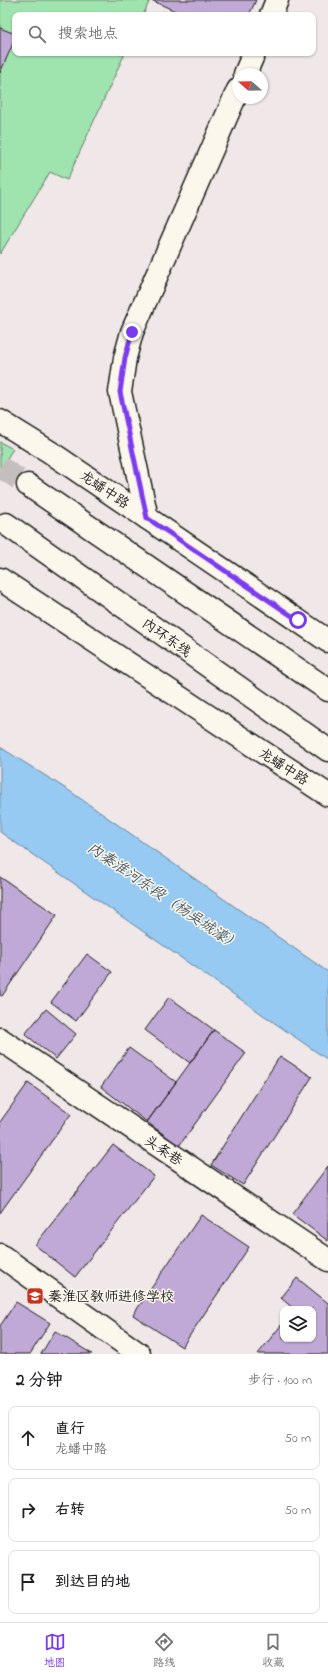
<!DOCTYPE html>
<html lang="zh">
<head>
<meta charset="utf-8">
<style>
	body { margin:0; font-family:"Indie Flower","LXGW WenKai TC",sans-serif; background:#f6f6f6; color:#202124 }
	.controls { position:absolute; right:12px; bottom:12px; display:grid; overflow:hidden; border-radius:8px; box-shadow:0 1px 3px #0004 }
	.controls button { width:36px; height:36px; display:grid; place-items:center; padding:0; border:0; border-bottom:1px solid #e0e0e0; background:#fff; color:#202124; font:20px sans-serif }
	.compass { position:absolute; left:232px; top:68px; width:36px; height:36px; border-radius:50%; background:#fff; box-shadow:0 1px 3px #0004; rotate:290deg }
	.stop { position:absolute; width:12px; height:12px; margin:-9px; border:3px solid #7c3aed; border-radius:50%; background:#fff }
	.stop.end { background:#7c3aed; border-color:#fff; box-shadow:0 1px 4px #0008 }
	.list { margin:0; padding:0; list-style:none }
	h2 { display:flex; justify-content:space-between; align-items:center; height:52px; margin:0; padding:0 16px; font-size:17px }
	h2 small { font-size:13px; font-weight:400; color:#757577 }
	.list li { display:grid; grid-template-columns:26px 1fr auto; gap:12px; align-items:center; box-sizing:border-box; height:64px; margin:0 8px 8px; padding:0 8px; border:1px solid #e0e0e0; border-radius:8px }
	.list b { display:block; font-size:15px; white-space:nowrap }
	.list p { margin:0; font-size:13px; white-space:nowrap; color:#757577 }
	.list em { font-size:13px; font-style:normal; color:#757577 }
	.icon { flex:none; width:22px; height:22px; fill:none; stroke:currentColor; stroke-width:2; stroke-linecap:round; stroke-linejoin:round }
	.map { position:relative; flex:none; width:328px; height:1354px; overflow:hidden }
	.search { position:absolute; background:#fff; box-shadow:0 1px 3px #0004; left:12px; right:12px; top:12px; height:44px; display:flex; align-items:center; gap:10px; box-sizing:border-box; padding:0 14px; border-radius:8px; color:#757577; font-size:15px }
	.sheet { height:268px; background:#fff }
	nav { display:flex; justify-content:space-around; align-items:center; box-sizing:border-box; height:56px; border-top:1px solid #e0e0e0; background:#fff; font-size:11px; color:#757577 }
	nav a { display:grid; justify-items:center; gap:2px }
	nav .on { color:#7c3aed }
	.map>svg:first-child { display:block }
</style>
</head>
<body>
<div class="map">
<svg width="328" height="1354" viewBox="0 0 328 1354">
	<rect width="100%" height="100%" fill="#efe7e8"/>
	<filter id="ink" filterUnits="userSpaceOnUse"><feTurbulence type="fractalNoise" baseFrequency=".025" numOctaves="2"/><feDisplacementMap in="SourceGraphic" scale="8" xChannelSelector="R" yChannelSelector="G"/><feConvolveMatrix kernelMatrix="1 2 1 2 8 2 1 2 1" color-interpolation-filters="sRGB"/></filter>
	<g filter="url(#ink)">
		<!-- green -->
		<path fill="#9fe3af" stroke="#5e8066" d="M0,0h150l-7,15h-128v38h110l-58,127 -17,-8 -50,82z
			M0,442l13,7 -13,20z"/>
		<!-- water -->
		<path fill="#96caf3" stroke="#65849d" d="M0,747l71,45 257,180v88l-328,-228z"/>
		<!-- building -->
		<path fill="#c1a9d7" stroke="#1c1c1c" d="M151,0h105l-7,15h-65z
			M0,28l15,6v5l-15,34z
			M0,877l57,38 -55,81 -2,-1z
			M87,954l25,18 -36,49 -25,-19z
			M169,997l45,33 -24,33 -45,-33z
			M46,1009l30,25 -20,25 -31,-25z
			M214,1030l32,23 -67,93 -32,-24z
			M129,1048l47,34 -29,40 -46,-35z
			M280,1056l32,21 -69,108 -32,-20z
			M28,1083l43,31 -71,99v-91z
			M113,1145l41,31 -79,101 -40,-32z
			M328,1166v75l-36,-27z
			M201,1215l48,32 -67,100 -49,-32z
			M297,1278l31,25v51h-70l25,-31v16h30v-30h-19l-13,-11z
			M16,1302l34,21 -20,31h-30v-28z
			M55,1331l37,23h-51z"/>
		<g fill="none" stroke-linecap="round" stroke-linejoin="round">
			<!-- highway-tunnel -->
			<path stroke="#c5bebf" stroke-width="22" stroke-dasharray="22 11" stroke-linecap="butt" d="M0,467l28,18"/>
			<!-- street casing -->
			<g stroke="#1c1c1c" stroke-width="25">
				<path id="street" d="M271,15l6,-15
					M245,74l9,-21
					M147,518l-27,-126 5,-34 7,-26 106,-242
					M0,1039l328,221
					M0,1255l139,99"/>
			</g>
			<!-- primary casing -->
			<g stroke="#1c1c1c" stroke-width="25">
				<path id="primary" d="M0,421l50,31 278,189
					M0,579l328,216"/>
			</g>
			<!-- highway casing -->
			<g stroke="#1c1c1c" stroke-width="25">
				<path id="highway" d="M28,485l300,205
					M6,524l322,226"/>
			</g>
			<!-- street -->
			<use href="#street" stroke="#fbf7ec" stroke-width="22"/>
			<!-- primary -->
			<use href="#primary" stroke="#fbf7ec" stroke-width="22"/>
			<!-- highway -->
			<use href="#highway" stroke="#fbf7ec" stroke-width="22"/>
		</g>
	</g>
	<g fill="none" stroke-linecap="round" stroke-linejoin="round" filter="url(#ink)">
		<!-- route -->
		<path stroke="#7c3aed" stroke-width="5" d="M132,332l-7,26 -5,34 27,126 151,102"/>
	</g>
	<!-- icons -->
	<defs>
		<g id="school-square" transform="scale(0.9)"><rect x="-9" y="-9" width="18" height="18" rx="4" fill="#c8321e" stroke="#fbf7ec"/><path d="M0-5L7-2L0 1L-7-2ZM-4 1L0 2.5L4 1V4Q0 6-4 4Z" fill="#fff"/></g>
	</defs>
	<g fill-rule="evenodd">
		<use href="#school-square" x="35" y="1296"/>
	</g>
	<g text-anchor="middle" stroke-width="3" stroke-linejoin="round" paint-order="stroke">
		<!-- street labels -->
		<g font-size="14" fill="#1c1c1c" stroke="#fbf7ec">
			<text transform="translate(105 489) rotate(34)" y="5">龙蟠中路</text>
			<text transform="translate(167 637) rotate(35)" y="5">内环东线</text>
			<text transform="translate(284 766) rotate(33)" y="5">龙蟠中路</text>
			<text transform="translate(164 1150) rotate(34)" y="5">头条巷</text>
		</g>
		<!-- poi labels -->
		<g font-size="14" fill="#1c1c1c" stroke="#fbf7ec" text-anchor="start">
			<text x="48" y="1301">秦淮区教师进修学校</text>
		</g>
		<!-- water labels -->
		<g font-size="15" font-style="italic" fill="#475967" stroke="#fbf7ec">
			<text transform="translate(164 896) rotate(34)" y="5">内秦淮河东段（杨吴城濠）</text>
		</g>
	</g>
</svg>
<div class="controls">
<button><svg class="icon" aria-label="layers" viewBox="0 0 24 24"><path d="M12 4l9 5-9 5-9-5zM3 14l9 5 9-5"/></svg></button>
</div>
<svg class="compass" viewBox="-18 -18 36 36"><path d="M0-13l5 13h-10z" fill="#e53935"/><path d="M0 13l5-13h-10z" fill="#757577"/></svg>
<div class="stop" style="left:298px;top:620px"></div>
<div class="stop end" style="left:132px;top:332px"></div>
<div class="search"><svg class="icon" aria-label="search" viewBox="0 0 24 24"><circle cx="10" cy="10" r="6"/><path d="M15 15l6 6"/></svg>搜索地点</div>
</div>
<section class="sheet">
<h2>2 分钟<small>步行 · 100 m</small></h2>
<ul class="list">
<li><svg class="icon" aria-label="ahead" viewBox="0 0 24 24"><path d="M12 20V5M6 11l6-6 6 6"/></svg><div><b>直行</b><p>龙蟠中路</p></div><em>50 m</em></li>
<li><svg class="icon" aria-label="right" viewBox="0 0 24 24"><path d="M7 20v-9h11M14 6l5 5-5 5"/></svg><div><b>右转</b></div><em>50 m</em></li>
<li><svg class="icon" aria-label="arrive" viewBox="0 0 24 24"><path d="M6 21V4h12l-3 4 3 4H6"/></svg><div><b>到达目的地</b></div></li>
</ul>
</section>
<nav>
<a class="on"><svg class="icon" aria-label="map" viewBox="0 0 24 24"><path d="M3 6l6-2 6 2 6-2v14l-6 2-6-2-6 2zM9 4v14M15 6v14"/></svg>地图</a>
<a><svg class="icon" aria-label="directions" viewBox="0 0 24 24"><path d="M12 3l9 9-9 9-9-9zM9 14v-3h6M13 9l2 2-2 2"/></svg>路线</a>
<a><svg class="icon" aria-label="saved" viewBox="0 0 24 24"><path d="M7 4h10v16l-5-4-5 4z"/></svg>收藏</a>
</nav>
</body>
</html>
